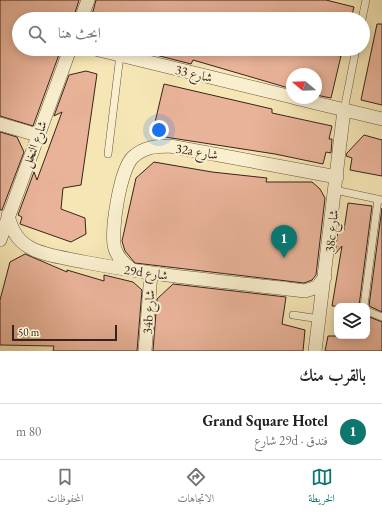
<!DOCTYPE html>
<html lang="ar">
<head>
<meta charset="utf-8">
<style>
	body { margin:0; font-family:"EB Garamond",Amiri,serif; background:#f2f2f2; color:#222; direction:rtl }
	.controls { position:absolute; right:12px; bottom:12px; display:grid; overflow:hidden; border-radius:8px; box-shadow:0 2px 10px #0003 }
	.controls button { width:36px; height:36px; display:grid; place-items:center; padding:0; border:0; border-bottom:1px solid #e0e0e0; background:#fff; color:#222; font:20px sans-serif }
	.compass { position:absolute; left:286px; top:68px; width:36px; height:36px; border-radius:50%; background:#fff; box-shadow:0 2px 10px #0003; rotate:289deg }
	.scale { position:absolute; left:12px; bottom:10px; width:105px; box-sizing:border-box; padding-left:4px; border:2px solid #37231b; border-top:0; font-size:11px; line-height:14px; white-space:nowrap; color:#37231b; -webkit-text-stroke:3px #f9efcf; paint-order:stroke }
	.you { position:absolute; left:159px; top:130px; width:14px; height:14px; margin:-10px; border:3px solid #fff; border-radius:50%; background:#1a73e8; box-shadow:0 0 0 6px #1a73e833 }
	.badge { display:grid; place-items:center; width:26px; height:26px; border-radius:50%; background:#0f766e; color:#fff; font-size:13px; font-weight:700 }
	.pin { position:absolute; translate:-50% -33px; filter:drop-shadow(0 1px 2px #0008) }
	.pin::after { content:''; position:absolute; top:21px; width:14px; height:12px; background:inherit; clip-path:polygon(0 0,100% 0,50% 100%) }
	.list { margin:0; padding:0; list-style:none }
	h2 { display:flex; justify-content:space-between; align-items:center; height:52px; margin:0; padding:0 16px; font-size:17px }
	h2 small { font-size:13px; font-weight:400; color:#767676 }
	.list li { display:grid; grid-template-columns:26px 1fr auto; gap:12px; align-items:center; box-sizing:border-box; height:56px; padding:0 16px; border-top:1px solid #e0e0e0 }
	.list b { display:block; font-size:15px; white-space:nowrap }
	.list p { margin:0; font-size:13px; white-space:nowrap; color:#767676 }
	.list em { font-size:13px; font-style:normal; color:#767676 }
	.icon { flex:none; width:22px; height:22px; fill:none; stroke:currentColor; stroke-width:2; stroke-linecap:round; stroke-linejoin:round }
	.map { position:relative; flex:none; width:382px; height:351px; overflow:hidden; direction:ltr }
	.search { position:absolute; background:#fff; box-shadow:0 2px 10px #0003; left:12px; right:12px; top:12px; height:44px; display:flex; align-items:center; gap:10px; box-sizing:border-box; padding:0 14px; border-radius:22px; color:#767676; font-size:15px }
	.sheet { height:108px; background:#fff }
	nav { display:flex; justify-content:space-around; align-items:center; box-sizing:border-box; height:56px; border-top:1px solid #e0e0e0; background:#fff; font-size:11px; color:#767676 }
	nav a { display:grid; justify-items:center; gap:2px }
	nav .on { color:#0f766e }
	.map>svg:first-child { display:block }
</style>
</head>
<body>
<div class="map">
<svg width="382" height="351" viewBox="0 0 382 351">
	<rect width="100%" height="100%" fill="#f6e6b5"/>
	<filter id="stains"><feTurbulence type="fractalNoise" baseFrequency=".005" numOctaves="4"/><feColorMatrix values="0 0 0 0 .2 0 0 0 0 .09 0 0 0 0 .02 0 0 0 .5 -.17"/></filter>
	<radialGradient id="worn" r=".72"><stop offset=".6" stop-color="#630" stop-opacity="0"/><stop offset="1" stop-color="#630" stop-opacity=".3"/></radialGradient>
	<!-- building -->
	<path fill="#e9b399" stroke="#37231b" d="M0,0h79l-6,19h-54v30h42l-28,77 -33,-10z
		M96,0h230l28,7 -3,12h-50l-22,-5 -1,5h-187z
		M377,24h5v81l-21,-5z
		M149,49h188l-2,6 6,1 -10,42 -15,-3v-21h-24v15l-99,-29 -2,4 -43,-11z
		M86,71l11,3 -16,111 -18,3 -2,21 24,9 1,16 -15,8 -51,-18 2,-7 -4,-2 16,-43 3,8 25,-68 -8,4 15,-41z
		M164,84l108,25v4l60,13 -3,13h3l-1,14 -5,-1 -3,12 -48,-10 -123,-19z
		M0,132l17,5 7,15 -22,58h-2z
		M364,135l18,5v36l-32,-6 2,-12 -6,-2 1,-3z
		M154,162l58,10 55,6 -1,4h46l8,7 5,9 -9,77 -4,5 -8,3 -169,-20 -10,-12 -3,-10 14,-63z
		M348,203l24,3 -13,100h-27l10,-60 -7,8 4,-33 5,9z
		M382,208v104l-13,-6z
		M25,254l42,18v-2l37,11v-6l29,7 9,8 -5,61h-84l1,-5 -54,-1v-45l10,-38z
		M173,284l113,13 -4,27 23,6 -2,21h-150l4,-52z
		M367,316l15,6v29h-57l3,-15h39z"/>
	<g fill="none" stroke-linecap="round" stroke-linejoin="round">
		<!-- service casing -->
		<g stroke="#675442" stroke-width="8">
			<path id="service" d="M362,19l4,-19
				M344,110l12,-61
				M108,154l12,-99
				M335,190l47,10
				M364,306l14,-107
				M367,311l15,6
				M293,315l27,4"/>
		</g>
		<!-- minor casing -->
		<g stroke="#675442" stroke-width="14">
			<path id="minor" d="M81,19l7,-19
				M95,49l197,48
				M295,98l87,21
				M0,124l37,11
				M8,215c3,13 8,25 21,32 15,9 38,11 55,15 73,14 147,20 221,29l12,-4 8,-10
				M0,240l70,-191
				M132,270c-8,-6 -14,-12 -17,-21 -5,-16 5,-80 18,-92 11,-10 23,-11 37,-11l167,31
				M145,351l6,-78
				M315,351l29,-241"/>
		</g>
		<!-- service -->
		<use href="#service" stroke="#f9efcf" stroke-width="7"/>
		<!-- minor -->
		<use href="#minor" stroke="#f9efcf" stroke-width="13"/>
	</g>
	<g text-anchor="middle" stroke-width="4" stroke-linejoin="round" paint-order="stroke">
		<!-- street labels -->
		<g font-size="13" fill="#37231b" stroke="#f9efcf">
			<text transform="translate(194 73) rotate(14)" y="5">شارع 33</text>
			<text transform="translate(34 144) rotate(-70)" y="5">شارع النخل</text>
			<text transform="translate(197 151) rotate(10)" y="5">32a شارع</text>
			<text transform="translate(331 231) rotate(-84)" y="5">38c شارع</text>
			<text transform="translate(146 272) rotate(8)" y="5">29d شارع</text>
			<text transform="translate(148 312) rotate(-86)" y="5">34b شارع</text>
		</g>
	</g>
	<rect width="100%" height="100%" filter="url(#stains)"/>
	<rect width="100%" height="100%" fill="url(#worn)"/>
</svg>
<div class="controls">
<button><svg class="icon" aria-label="layers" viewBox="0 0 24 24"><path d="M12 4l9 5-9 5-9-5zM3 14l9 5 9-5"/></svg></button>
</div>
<svg class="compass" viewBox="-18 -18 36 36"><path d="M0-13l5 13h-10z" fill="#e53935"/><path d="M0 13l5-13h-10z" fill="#767676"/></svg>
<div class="scale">50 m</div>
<div class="you"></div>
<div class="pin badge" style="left:284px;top:258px">1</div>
<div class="search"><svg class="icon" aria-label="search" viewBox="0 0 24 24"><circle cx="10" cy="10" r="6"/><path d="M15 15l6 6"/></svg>ابحث هنا</div>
</div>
<section class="sheet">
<h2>بالقرب منك<small></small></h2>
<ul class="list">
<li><span class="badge">1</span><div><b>Grand Square Hotel</b><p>فندق · 29d شارع</p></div><em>80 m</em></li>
</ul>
</section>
<nav>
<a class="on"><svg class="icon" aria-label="map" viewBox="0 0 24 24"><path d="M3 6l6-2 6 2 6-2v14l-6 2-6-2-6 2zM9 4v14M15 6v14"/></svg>الخريطة</a>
<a><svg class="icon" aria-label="directions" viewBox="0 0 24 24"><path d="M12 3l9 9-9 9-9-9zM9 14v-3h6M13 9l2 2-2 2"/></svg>الاتجاهات</a>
<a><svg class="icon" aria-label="saved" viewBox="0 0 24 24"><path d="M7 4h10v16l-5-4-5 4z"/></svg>المحفوظات</a>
</nav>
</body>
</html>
